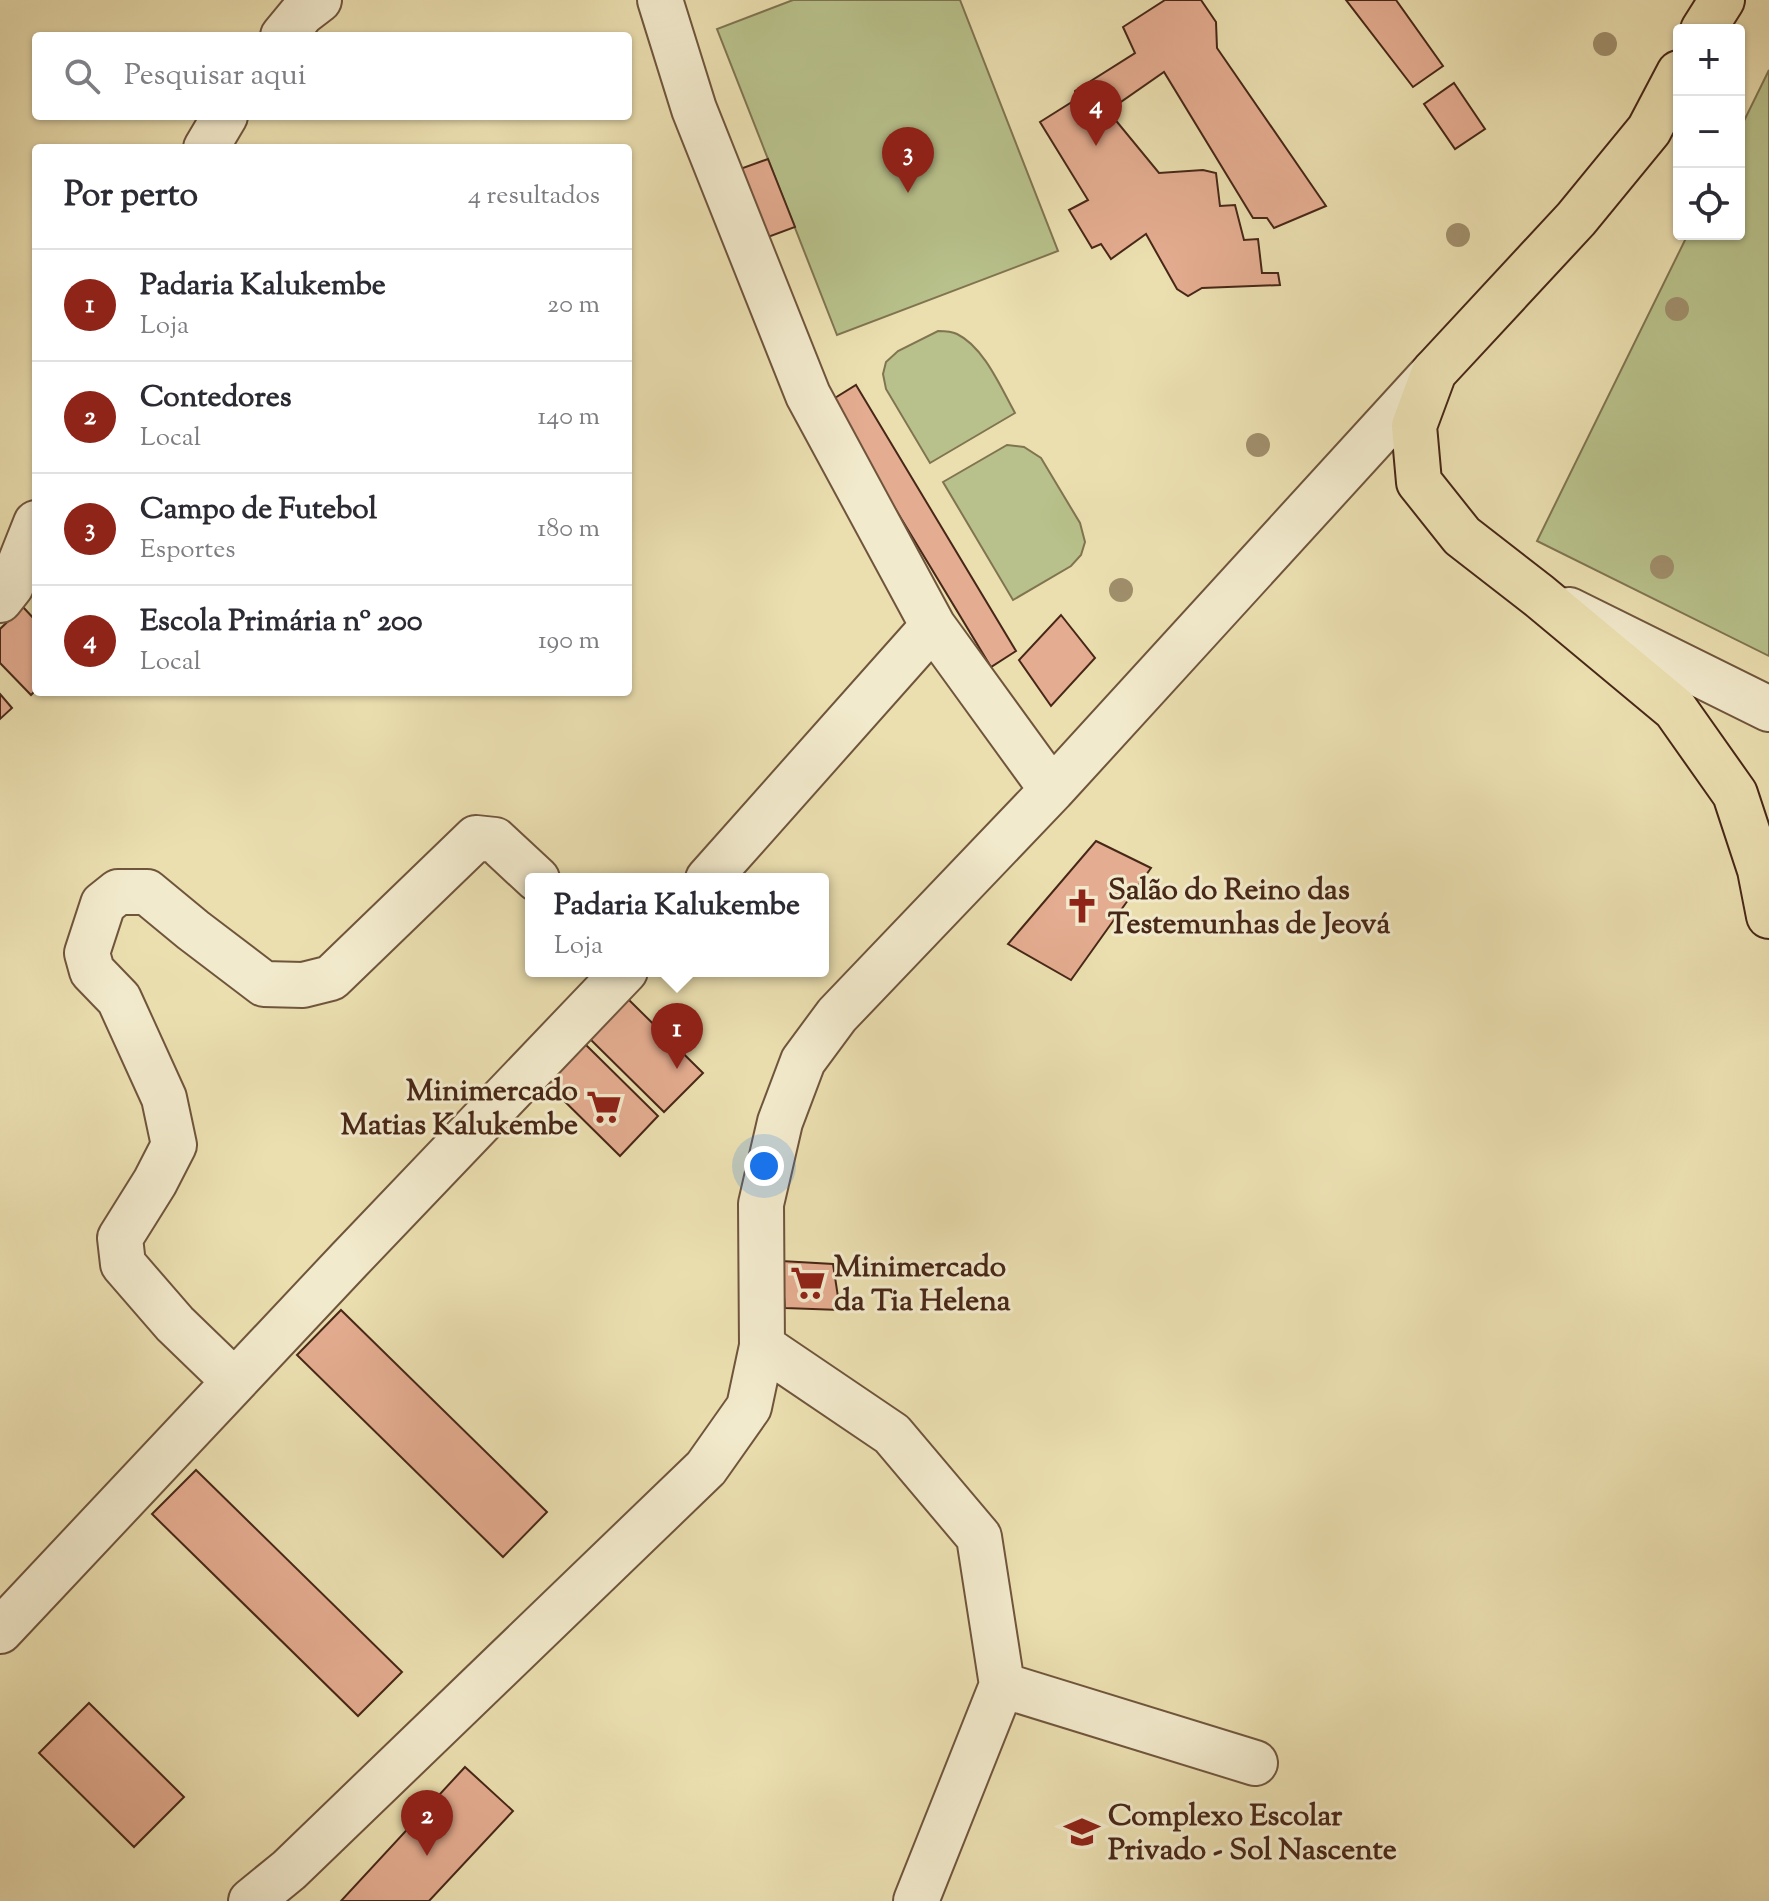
<!DOCTYPE html>
<html lang="pt">
<head>
<meta charset="utf-8">
<style>
	body { margin:0; font-family:"Sorts Mill Goudy",serif; background:#f2f2f3; color:#2b2b33 }
	.controls { position:absolute; right:24px; top:24px; display:grid; overflow:hidden; border-radius:8px; box-shadow:0 2px 6px #0004 }
	.controls button { width:72px; height:72px; display:grid; place-items:center; padding:0; border:0; border-bottom:2px solid #e1e1e2; background:#fff; color:#2b2b33; font:40px sans-serif }
	.you { position:absolute; left:764px; top:1166px; width:28px; height:28px; margin:-20px; border:6px solid #fff; border-radius:50%; background:#1a73e8; box-shadow:0 0 0 12px #1a73e833 }
	.badge { display:grid; place-items:center; width:52px; height:52px; border-radius:50%; background:#8f2418; color:#fff; font-size:26px; font-weight:700 }
	.pin { position:absolute; translate:-50% -66px; filter:drop-shadow(0 2px 4px #0008) }
	.pin::after { content:''; position:absolute; top:42px; width:28px; height:24px; background:inherit; clip-path:polygon(0 0,100% 0,50% 100%) }
	.popup { position:absolute; left:525px; top:873px; width:304px; height:104px; box-sizing:border-box; display:grid; place-content:center; border-radius:8px; background:#fff; filter:drop-shadow(0 2px 6px #0005); font-size:26px; white-space:nowrap; color:#7c7c81 }
	.popup b { font-size:30px; color:#2b2b33 }
	.popup::after { content:''; position:absolute; left:50%; top:100%; margin-left:-16px; border:16px solid transparent; border-top-color:#fff }
	.list { margin:0; padding:0; list-style:none }
	h2 { display:flex; justify-content:space-between; align-items:center; height:104px; margin:0; padding:0 32px; font-size:34px }
	h2 small { font-size:26px; font-weight:400; color:#7c7c81 }
	.list li { display:grid; grid-template-columns:52px 1fr auto; gap:24px; align-items:center; box-sizing:border-box; height:112px; padding:0 32px; border-top:2px solid #e1e1e2 }
	.list b { display:block; font-size:30px; white-space:nowrap }
	.list p { margin:0; font-size:26px; white-space:nowrap; color:#7c7c81 }
	.list em { font-size:26px; font-style:normal; color:#7c7c81 }
	.icon { flex:none; width:44px; height:44px; fill:none; stroke:currentColor; stroke-width:2; stroke-linecap:round; stroke-linejoin:round }
	.map { position:relative; flex:none; width:1769px; height:1901px; overflow:hidden }
	.search { position:absolute; background:#fff; box-shadow:0 2px 6px #0004; left:32px; top:32px; width:600px; height:88px; display:flex; align-items:center; gap:20px; box-sizing:border-box; padding:0 28px; border-radius:8px; color:#7c7c81; font-size:30px }
	.panel { position:absolute; background:#fff; box-shadow:0 2px 6px #0004; left:32px; top:144px; width:600px; height:552px; border-radius:8px }
	.map>svg:first-child { display:block }
</style>
</head>
<body>
<div class="map">
<svg width="1769" height="1901" viewBox="0 0 1769 1901">
	<rect width="100%" height="100%" fill="#ebdfb0"/>
	<filter id="stains"><feTurbulence type="fractalNoise" baseFrequency=".0025" numOctaves="4"/><feColorMatrix values="0 0 0 0 .2 0 0 0 0 .09 0 0 0 0 .02 0 0 0 .5 -.17"/></filter>
	<radialGradient id="worn" r=".72"><stop offset=".6" stop-color="#630" stop-opacity="0"/><stop offset="1" stop-color="#630" stop-opacity=".3"/></radialGradient>
	<!-- green -->
	<path fill="#b8c18b" stroke="#807451" stroke-width="2" d="M793,0h167l98,251 -221,84 -120,-306z
		M1769,70v586l-232,-115 151,-307h51v-103z
		M938,331c6,0 13,0 19,3 27,13 44,54 58,79l-85,50 -44,-74 -3,-15 3,-12 12,-11z
		M1007,445l17,2 17,11 39,65 5,19 -4,13 -10,11 -58,34 -70,-118z"/>
	<!-- building -->
	<path fill="#e4ac90" stroke="#472717" stroke-width="2" d="M1165,0h36l15,22 1,26 109,158 -52,22 -7,-10h-14l-89,-146 -56,39 51,62 44,-3 13,3 4,33 15,-1 9,35 14,-1 4,34h16l2,12 -78,3 -14,8 -11,-7 -31,-55 -35,25 -10,-15 -9,4 -23,-38 19,-10 -48,-78 35,-22v-9l60,-38 -12,-26z
		M1346,0h50l47,66 -30,21z
		M1454,83l31,46 -30,20 -31,-45z
		M768,159l27,68 -27,10 -28,-68z
		M856,385l160,266 -25,16 -161,-266z
		M23,607l13,14v69l-5,5 -31,-32v-34z
		M1061,615l34,43 -44,48 -32,-46z
		M0,694l12,14 -12,11z
		M1096,841l55,27 -80,112 -63,-36z
		M628,999l75,74 -39,39 -75,-74z
		M584,1043l74,73 -38,40 -75,-74z
		M781,1261l52,3 7,46 -55,-2z
		M341,1310l206,202 -44,45 -206,-202z
		M196,1470l206,202 -44,44 -206,-202z
		M89,1703l95,94 -50,50 -95,-94z
		M465,1767l48,44 -84,90h-88z"/>
	<g fill="none" stroke-linecap="round" stroke-linejoin="round">
		<!-- minor casing -->
		<g stroke="#70553d" stroke-width="48">
			<path id="minor" d="M660,0l34,109 114,286 125,231 119,164
				M283,36l19,-23 17,-13
				M206,148l19,-32
				M0,600l11,-14 25,-63
				M1569,610l200,99
				M708,879l225,-253
				M762,1346l130,88 87,103 23,148 -86,216
				M234,1381l-59,-57 -52,-60 -3,-26 35,-56 19,-37 -10,-47 -45,-99 -27,-28 -5,-18 16,-49 15,-12h29l46,38 71,54 39,1 28,-7 145,-140 19,2 42,39
				M0,1631l349,-371 276,-289
				M1002,1685l253,78
				M251,1901l38,-31 417,-402 43,-61 13,-61 -1,-142 19,-82 23,-61 34,-46 215,-225 382,-418"/>
		</g>
		<!-- major casing -->
		<g stroke="#472717" stroke-width="48">
			<path id="major" d="M1703,30l19,-30
				M1679,73l-30,57 -73,89 -142,153 -20,54 5,56 43,54 76,59 137,114 60,85 25,76 9,46"/>
		</g>
		<!-- minor -->
		<use href="#minor" stroke="#f2eacc" stroke-width="44"/>
		<!-- major -->
		<use href="#major" stroke="#ebdfb0" stroke-width="44"/>
	</g>
	<!-- trees -->
	<g fill="#a08f6c">
		<circle cx="1605" cy="44" r="12"/>
		<circle cx="1458" cy="235" r="12"/>
		<circle cx="1677" cy="309" r="12"/>
		<circle cx="1258" cy="445" r="12"/>
		<circle cx="1662" cy="567" r="12"/>
		<circle cx="1121" cy="590" r="12"/>
	</g>
	<!-- icons -->
	<defs>
		<g id="church-bare" transform="scale(2.76)"><path d="M-1.2-6h2.4v3.5h3.3v2.4h-3.3V6h-2.4V-.1h-3.3v-2.4h3.3Z" fill="#8f2418" stroke="#f2eacc" stroke-width="2.5" paint-order="stroke"/></g>
		<g id="supermarket-bare" transform="scale(2.76)"><path d="M-6-5.5h2.5l.6 2H6L4.5 2H-2.5L-4.4-4H-6ZM-1.5 3.2a1.3 1.3 0 1 0 .1 0ZM3 3.2a1.3 1.3 0 1 0 .1 0Z" fill="#8f2418" stroke="#f2eacc" stroke-width="2.5" paint-order="stroke"/></g>
		<g id="school-bare" transform="scale(2.76)"><path d="M0-5L7-2L0 1L-7-2ZM-4 1L0 2.5L4 1V4Q0 6-4 4Z" fill="#8f2418" stroke="#f2eacc" stroke-width="2.5" paint-order="stroke"/></g>
	</defs>
	<g fill-rule="evenodd">
		<use href="#church-bare" x="1082" y="906"/>
		<use href="#supermarket-bare" x="604" y="1107"/>
		<use href="#supermarket-bare" x="808" y="1283"/>
		<use href="#school-bare" x="1082" y="1832"/>
	</g>
	<g text-anchor="middle" stroke-width="6" stroke-linejoin="round" paint-order="stroke">
		<!-- poi labels -->
		<g font-size="30" font-weight="bold" fill="#472717" stroke="#f2eacc" text-anchor="start">
			<text x="1108" y="899">Salão do Reino das<tspan x="1108" dy="34">Testemunhas de Jeová</tspan></text>
			<text x="578" y="1100" text-anchor="end">Minimercado<tspan x="578" dy="34">Matias Kalukembe</tspan></text>
			<text x="834" y="1276">Minimercado<tspan x="834" dy="34">da Tia Helena</tspan></text>
			<text x="1108" y="1825">Complexo Escolar<tspan x="1108" dy="34">Privado - Sol Nascente</tspan></text>
		</g>
	</g>
	<rect width="100%" height="100%" filter="url(#stains)"/>
	<rect width="100%" height="100%" fill="url(#worn)"/>
</svg>
<div class="controls">
<button>+</button>
<button>−</button>
<button><svg class="icon" aria-label="locate" viewBox="0 0 24 24"><circle cx="12" cy="12" r="6"/><path d="M12 2v4M12 18v4M2 12h4M18 12h4"/></svg></button>
</div>
<div class="you"></div>
<div class="pin badge" style="left:677px;top:1069px">1</div>
<div class="popup"><b>Padaria Kalukembe</b>Loja</div>
<div class="pin badge" style="left:427px;top:1856px">2</div>
<div class="pin badge" style="left:908px;top:193px">3</div>
<div class="pin badge" style="left:1096px;top:146px">4</div>
<div class="search"><svg class="icon" aria-label="search" viewBox="0 0 24 24"><circle cx="10" cy="10" r="6"/><path d="M15 15l6 6"/></svg>Pesquisar aqui</div>
<section class="panel">
<h2>Por perto<small>4 resultados</small></h2>
<ul class="list">
<li><span class="badge">1</span><div><b>Padaria Kalukembe</b><p>Loja</p></div><em>20 m</em></li>
<li><span class="badge">2</span><div><b>Contedores</b><p>Local</p></div><em>140 m</em></li>
<li><span class="badge">3</span><div><b>Campo de Futebol</b><p>Esportes</p></div><em>180 m</em></li>
<li><span class="badge">4</span><div><b>Escola Primária nº 200</b><p>Local</p></div><em>190 m</em></li>
</ul>
</section>
</div>
</body>
</html>
